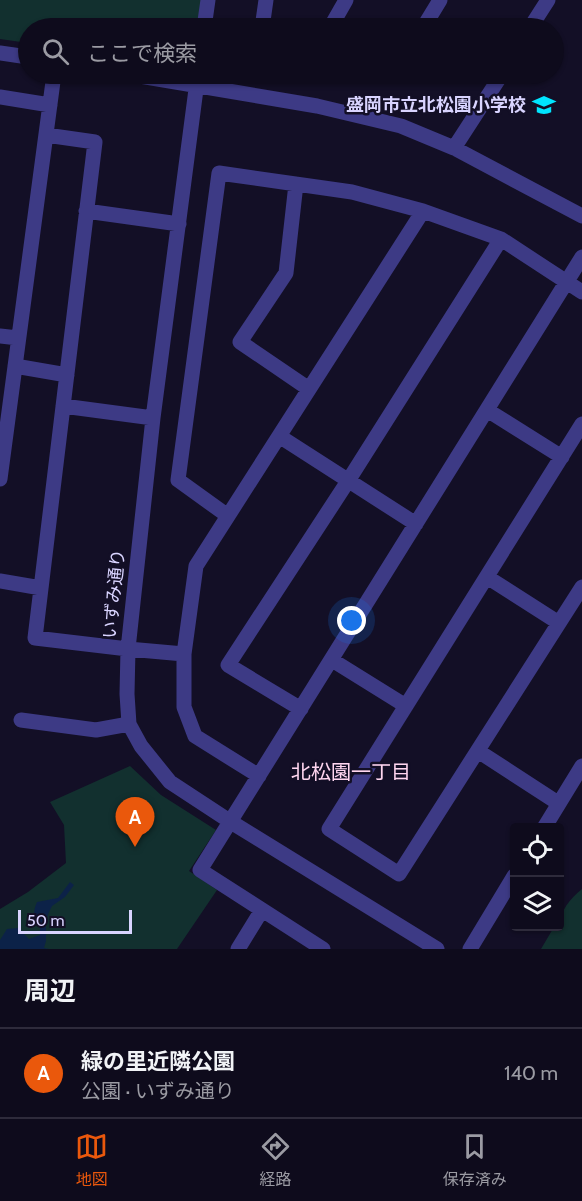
<!DOCTYPE html>
<html lang="ja">
<head>
<meta charset="utf-8">
<style>
	body { margin:0; font-family:Cabin,"Noto Sans JP",sans-serif; background:#171425; color:#f1f3f6 }
	.controls { position:absolute; right:18px; bottom:18px; display:grid; overflow:hidden; border-radius:6px; box-shadow:0 2px 4px #0004 }
	.controls button { width:54px; height:54px; display:grid; place-items:center; padding:0; border:0; border-bottom:2px solid #2e2b3b; background:#0e0b1c; color:#f1f3f6; font:30px sans-serif }
	.scale { position:absolute; left:18px; bottom:15px; width:114px; box-sizing:border-box; padding-left:6px; border:3px solid #d9d4ff; border-top:0; font-size:16px; line-height:21px; white-space:nowrap; color:#d9d4ff; -webkit-text-stroke:4px #130f26; paint-order:stroke }
	.you { position:absolute; left:352px; top:621px; width:21px; height:21px; margin:-15px; border:4px solid #fff; border-radius:50%; background:#1a73e8; box-shadow:0 0 0 9px #1a73e833 }
	.badge { display:grid; place-items:center; width:39px; height:39px; border-radius:50%; background:#ea580c; color:#fff; font-size:20px; font-weight:700 }
	.pin { position:absolute; translate:-50% -50px; filter:drop-shadow(0 2px 3px #0008) }
	.pin::after { content:''; position:absolute; top:32px; width:21px; height:18px; background:inherit; clip-path:polygon(0 0,100% 0,50% 100%) }
	.list { margin:0; padding:0; list-style:none }
	h2 { display:flex; justify-content:space-between; align-items:center; height:78px; margin:0; padding:0 24px; font-size:26px }
	h2 small { font-size:20px; font-weight:400; color:#9b9ba3 }
	.list li { display:grid; grid-template-columns:39px 1fr auto; gap:18px; align-items:center; box-sizing:border-box; height:90px; padding:0 24px; border-top:2px solid #2e2b3b }
	.list b { display:block; font-size:22px; white-space:nowrap }
	.list p { margin:0; font-size:20px; white-space:nowrap; color:#9b9ba3 }
	.list em { font-size:20px; font-style:normal; color:#9b9ba3 }
	.icon { flex:none; width:33px; height:33px; fill:none; stroke:currentColor; stroke-width:2; stroke-linecap:round; stroke-linejoin:round }
	.map { position:relative; flex:none; width:582px; height:949px; overflow:hidden }
	.search { position:absolute; background:#0e0b1c; box-shadow:0 2px 4px #0004; left:18px; right:18px; top:18px; height:66px; display:flex; align-items:center; gap:15px; box-sizing:border-box; padding:0 21px; border-radius:33px; color:#9b9ba3; font-size:22px }
	.sheet { height:168px; background:#0e0b1c }
	nav { display:flex; justify-content:space-around; align-items:center; box-sizing:border-box; height:84px; border-top:2px solid #2e2b3b; background:#0e0b1c; font-size:16px; color:#9b9ba3 }
	nav a { display:grid; justify-items:center; gap:3px }
	nav .on { color:#ea580c }
	.map>svg:first-child { display:block }
</style>
</head>
<body>
<div class="map">
<svg width="582" height="949" viewBox="0 0 582 949">
	<rect width="100%" height="100%" fill="#130f26"/>
	<!-- green -->
	<path fill="#12302f" d="M0,0h203l-2,28h-173v15l-28,-4z
		M130,766l31,29 55,35 -27,41 28,19 -40,59h-177v-40l28,-17 38,-29 -2,-38 -14,-23z
		M582,889v60h-41l13,-22 6,-1c0,-16 10,-27 22,-37z"/>
	<!-- water -->
	<path fill="#0c2248" d="M70,882l4,3 -9,12 -13,9 -3,6 -3,8v21l-2,7 5,1h-49v-9l7,-11 11,-1 11,11 11,-4v-7c-6,-9 -8,-15 -3,-26l21,-4z"/>
	<g fill="none" stroke-linecap="round" stroke-linejoin="round">
		<!-- minor -->
		<path stroke="#3d3a85" stroke-width="15" d="M204,28l4,-28
			M262,28l4,-28
			M330,28l16,-28
			M423,28l17,-28
			M530,28l18,-28
			M0,53l28,4
			M128,74l189,32 84,20 53,22 128,68
			M198,74l-45,344 -25,231 -1,45 2,30 12,22 29,36 61,40 206,127
			M0,97l50,8
			M46,135l49,7 -60,496 93,11 56,5
			M454,148l48,-74
			M296,184l-10,89 -46,69 69,47
			M86,211l93,13
			M0,336l18,2
			M15,366l52,9
			M63,406l90,12
			M487,410l75,47
			M582,424l-253,405 70,45 183,-287
			M279,436l137,88
			M0,479l54,-405
			M228,516l-50,-36 41,-307 133,19 71,19 78,28 81,53
			M487,577l72,46
			M0,581l41,7
			M332,660l74,46
			M301,709l-73,-44 120,-184 153,-242
			M21,720l75,10 33,-6
			M478,751l80,52
			M259,776l-64,-40 -11,-29v-53l12,-88 227,-355
			M544,828l38,-62
			M238,949l24,-39
			M323,949l-123,-79 382,-613
			M470,949l44,-73"/>
	</g>
	<!-- icons -->
	<defs>
		<g id="school-bare" transform="scale(1.8)"><path d="M0-5L7-2L0 1L-7-2ZM-4 1L0 2.5L4 1V4Q0 6-4 4Z" fill="#00e5ff" stroke="#130f26" stroke-width="2.5" paint-order="stroke"/></g>
	</defs>
	<g fill-rule="evenodd">
		<use href="#school-bare" x="544" y="105"/>
	</g>
	<g text-anchor="middle" stroke-width="5" stroke-linejoin="round" paint-order="stroke">
		<!-- poi labels -->
		<g font-size="18" font-weight="bold" fill="#d9d4ff" stroke="#130f26" text-anchor="end">
			<text x="526" y="111">盛岡市立北松園小学校</text>
		</g>
		<!-- street labels -->
		<g font-size="18" fill="#d9d4ff" stroke="#130f26">
			<text transform="translate(114 594) rotate(-84)" y="6">いずみ通り</text>
		</g>
		<!-- neighbourhood labels -->
		<g font-size="20" fill="#ffd6f0" stroke="#130f26">
			<text x="351" y="779">北松園一丁目</text>
		</g>
	</g>
</svg>
<div class="controls">
<button><svg class="icon" aria-label="locate" viewBox="0 0 24 24"><circle cx="12" cy="12" r="6"/><path d="M12 2v4M12 18v4M2 12h4M18 12h4"/></svg></button>
<button><svg class="icon" aria-label="layers" viewBox="0 0 24 24"><path d="M12 4l9 5-9 5-9-5zM3 14l9 5 9-5"/></svg></button>
</div>
<div class="scale">50 m</div>
<div class="you"></div>
<div class="pin badge" style="left:135px;top:847px">A</div>
<div class="search"><svg class="icon" aria-label="search" viewBox="0 0 24 24"><circle cx="10" cy="10" r="6"/><path d="M15 15l6 6"/></svg>ここで検索</div>
</div>
<section class="sheet">
<h2>周辺<small></small></h2>
<ul class="list">
<li><span class="badge">A</span><div><b>緑の里近隣公園</b><p>公園 · いずみ通り</p></div><em>140 m</em></li>
</ul>
</section>
<nav>
<a class="on"><svg class="icon" aria-label="map" viewBox="0 0 24 24"><path d="M3 6l6-2 6 2 6-2v14l-6 2-6-2-6 2zM9 4v14M15 6v14"/></svg>地図</a>
<a><svg class="icon" aria-label="directions" viewBox="0 0 24 24"><path d="M12 3l9 9-9 9-9-9zM9 14v-3h6M13 9l2 2-2 2"/></svg>経路</a>
<a><svg class="icon" aria-label="saved" viewBox="0 0 24 24"><path d="M7 4h10v16l-5-4-5 4z"/></svg>保存済み</a>
</nav>
</body>
</html>
